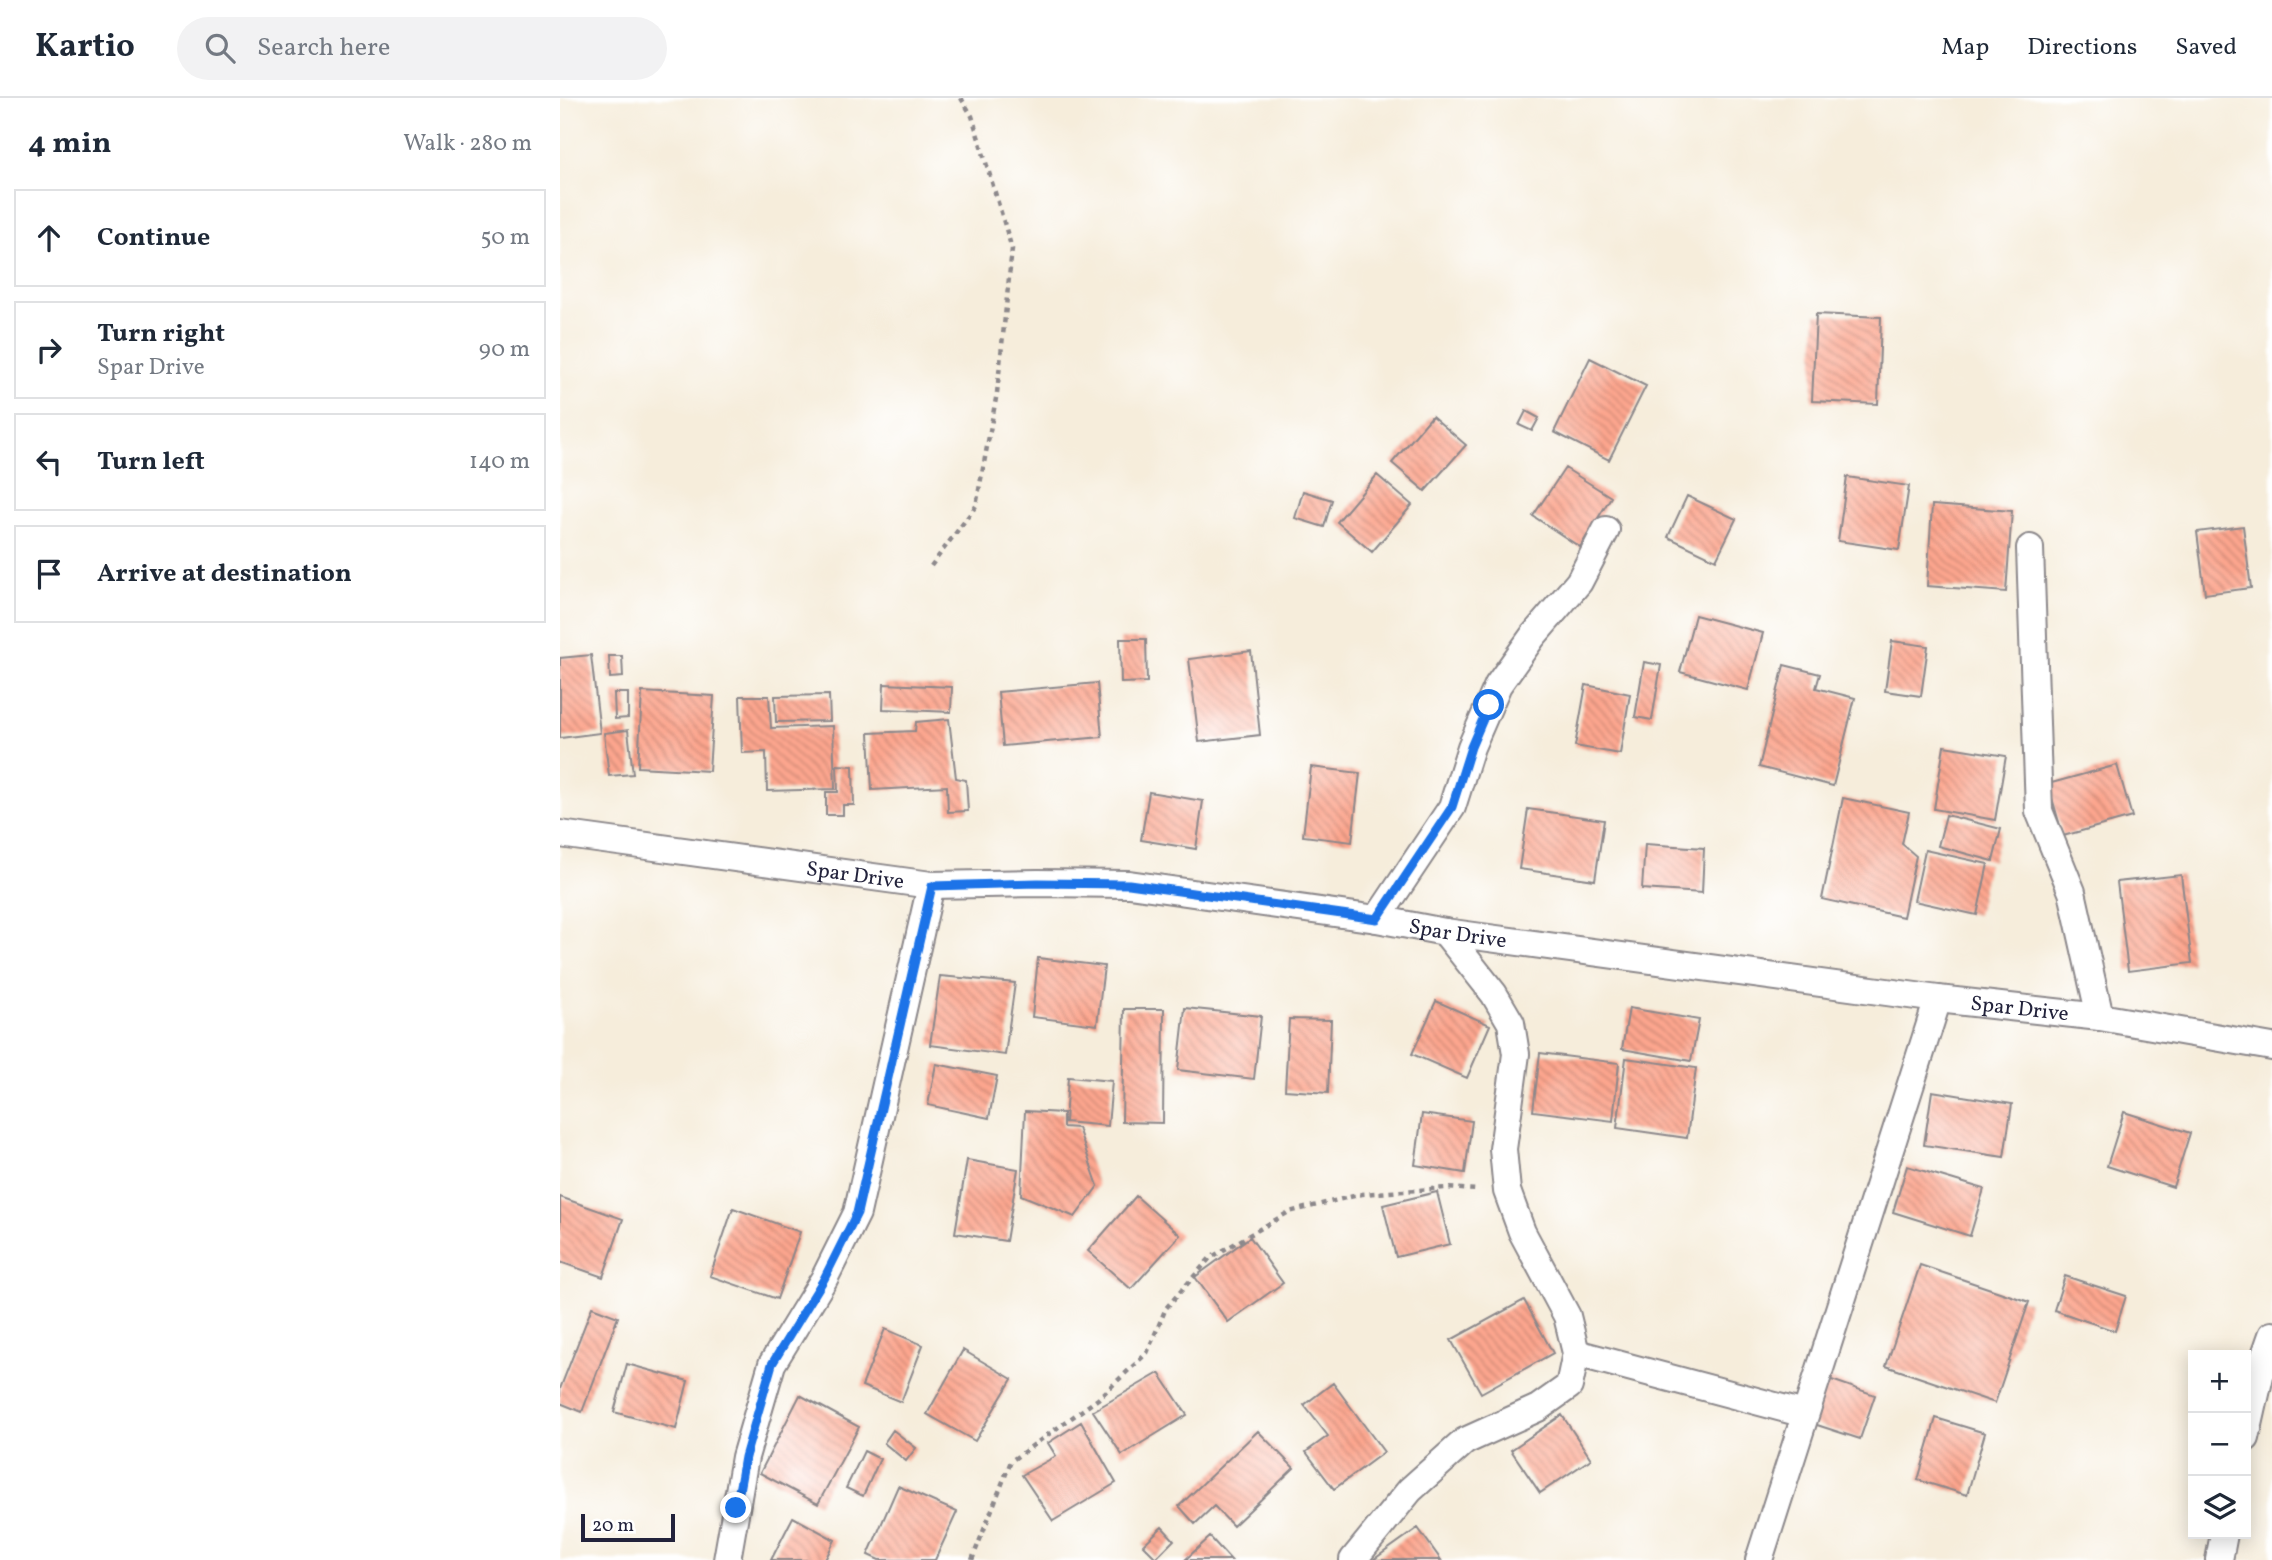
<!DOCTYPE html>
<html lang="en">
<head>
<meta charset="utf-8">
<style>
	body { margin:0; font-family:Vollkorn,serif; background:#f2f2f3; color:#1f2937 }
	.controls { position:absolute; right:21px; bottom:21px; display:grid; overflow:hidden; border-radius:0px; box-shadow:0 4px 18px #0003 }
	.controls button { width:63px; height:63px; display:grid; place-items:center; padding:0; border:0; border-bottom:2px solid #e0e1e3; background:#fff; color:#1f2937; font:35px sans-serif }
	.scale { position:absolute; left:21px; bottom:18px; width:94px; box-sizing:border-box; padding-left:7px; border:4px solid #22223b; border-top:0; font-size:19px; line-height:24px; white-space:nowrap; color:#22223b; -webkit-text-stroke:5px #fff; paint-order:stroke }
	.stop { position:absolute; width:21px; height:21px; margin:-16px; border:5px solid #1a73e8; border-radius:50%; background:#fff }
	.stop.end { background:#1a73e8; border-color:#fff; box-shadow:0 2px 7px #0008 }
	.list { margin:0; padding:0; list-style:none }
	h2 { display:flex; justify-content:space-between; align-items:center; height:91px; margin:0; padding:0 28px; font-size:30px }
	h2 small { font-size:23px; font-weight:400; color:#747a83 }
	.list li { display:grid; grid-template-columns:46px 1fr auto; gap:21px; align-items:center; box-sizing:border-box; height:98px; margin:0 14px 14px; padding:0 14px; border:2px solid #e0e1e3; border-radius:0px }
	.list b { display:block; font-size:26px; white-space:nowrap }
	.list p { margin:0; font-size:23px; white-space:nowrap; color:#747a83 }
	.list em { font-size:23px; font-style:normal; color:#747a83 }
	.icon { flex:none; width:38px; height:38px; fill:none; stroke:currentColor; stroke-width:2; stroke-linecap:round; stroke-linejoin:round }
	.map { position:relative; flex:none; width:1712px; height:1462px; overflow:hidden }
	header { display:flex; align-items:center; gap:42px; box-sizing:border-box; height:98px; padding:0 35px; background:#fff; border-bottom:2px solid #e0e1e3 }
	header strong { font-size:33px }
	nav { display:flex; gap:38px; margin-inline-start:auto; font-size:24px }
	.search { width:490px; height:63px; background:#f2f2f3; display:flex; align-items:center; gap:18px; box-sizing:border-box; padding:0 24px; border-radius:38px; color:#747a83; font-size:26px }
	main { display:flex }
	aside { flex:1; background:#fff }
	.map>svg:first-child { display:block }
</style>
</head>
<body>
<header>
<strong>Kartio</strong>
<div class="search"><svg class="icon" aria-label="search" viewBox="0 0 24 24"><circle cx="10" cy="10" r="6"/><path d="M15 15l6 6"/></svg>Search here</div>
<nav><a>Map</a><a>Directions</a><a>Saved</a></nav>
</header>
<main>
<aside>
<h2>4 min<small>Walk · 280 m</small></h2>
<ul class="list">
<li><svg class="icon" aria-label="ahead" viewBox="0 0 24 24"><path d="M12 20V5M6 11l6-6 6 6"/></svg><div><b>Continue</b></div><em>50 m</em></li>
<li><svg class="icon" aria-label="right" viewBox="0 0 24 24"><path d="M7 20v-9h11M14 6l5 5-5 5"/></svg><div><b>Turn right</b><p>Spar Drive</p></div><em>90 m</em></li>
<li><svg class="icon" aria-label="left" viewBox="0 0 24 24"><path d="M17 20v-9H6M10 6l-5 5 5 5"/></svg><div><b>Turn left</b></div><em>140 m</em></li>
<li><svg class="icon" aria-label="arrive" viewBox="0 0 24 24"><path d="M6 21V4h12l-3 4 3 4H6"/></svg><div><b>Arrive at destination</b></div></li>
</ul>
</aside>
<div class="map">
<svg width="1712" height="1462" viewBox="0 0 1712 1462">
	<defs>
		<pattern id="building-back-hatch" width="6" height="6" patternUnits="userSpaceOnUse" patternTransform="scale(1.75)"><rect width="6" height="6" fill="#fda68e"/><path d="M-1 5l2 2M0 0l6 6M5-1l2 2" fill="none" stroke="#cc8775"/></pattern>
	</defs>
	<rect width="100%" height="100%" fill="#fff"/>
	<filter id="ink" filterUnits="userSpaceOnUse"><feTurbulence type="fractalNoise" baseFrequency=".0143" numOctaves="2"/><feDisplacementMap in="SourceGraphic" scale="14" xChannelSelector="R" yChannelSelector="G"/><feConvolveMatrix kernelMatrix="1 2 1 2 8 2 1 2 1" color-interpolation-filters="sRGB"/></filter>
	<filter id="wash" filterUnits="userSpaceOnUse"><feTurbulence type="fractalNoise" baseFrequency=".00686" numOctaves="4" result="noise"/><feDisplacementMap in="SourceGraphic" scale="28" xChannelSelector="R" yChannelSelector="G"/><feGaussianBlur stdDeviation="1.57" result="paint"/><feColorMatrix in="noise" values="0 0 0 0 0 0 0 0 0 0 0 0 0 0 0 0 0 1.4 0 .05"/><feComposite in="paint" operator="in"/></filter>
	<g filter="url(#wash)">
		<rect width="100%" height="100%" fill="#f6eddb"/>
		<g id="blocks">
			<!-- building -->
			<path fill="url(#building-back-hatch)" d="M1256,216l65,3 -3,87 -66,-3z
				M1030,260l56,28 -37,74 -55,-28z
				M966,313l13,7 -7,13 -13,-6z
				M872,318l34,29 -41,46 -33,-28z
				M1005,370l46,29 -31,50 -47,-31z
				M817,377l35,30 -40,47 -35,-30z
				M1287,379l62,9 -10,64 -61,-9z
				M743,393l29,9 -8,27 -29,-9z
				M1127,398l49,23 -20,41 -48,-23z
				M1372,407l80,6 -6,81 -79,-6z
				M1683,428l8,62 -46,6 -8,-62z
				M1135,517l68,18 -15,57 -68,-18z
				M560,541h26l1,43 -26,1z
				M1332,543l36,5 -7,50 -36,-5z
				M691,553l9,84 -61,7 -10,-83z
				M31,557l9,78 -40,5v-80z
				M49,558h13l1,21 -13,1z
				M1084,564l17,3 -9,55 -17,-3z
				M1224,567l36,9 -4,14 39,10 -22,88 -74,-19z
				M537,585l5,54 -99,9 -5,-54z
				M324,586l68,3 -1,25 -68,-3z
				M1026,587l44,9 -10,60 -45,-8z
				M82,594l72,4 -5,75 -71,-4z
				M54,595h14v25l-13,1z
				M269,597l1,26 -54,1 -1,-26z
				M180,598h29l2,32 62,-2 2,63 -68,2 -1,-39 -24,1z
				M389,621l7,59 10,2 2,31 -20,1 -1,-26 -75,4 -3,-57 46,-2 1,-9z
				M68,632l5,44 -24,2 -5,-43z
				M1384,648l62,10 -11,64 -61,-11z
				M277,667l16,1 1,39h-11v10h-17v-23h12z
				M1557,667l15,52 -69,19 -15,-52z
				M751,669l49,6 -8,69 -49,-6z
				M589,694l54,9 -7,48 -55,-9z
				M1283,700l66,14 -7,32 14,12 -13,61 -81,-18z
				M968,711l76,11 -9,60 -76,-11z
				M1386,717l55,14 -8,32 -55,-15z
				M1085,746l59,4 -2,45 -60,-4z
				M1365,752l63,14 -11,51 -63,-14z
				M1621,777l11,88 -64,8 -11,-89z
				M478,860l66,8 -7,59 -65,-8z
				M380,878l75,7 -10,72 -75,-10z
				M876,903l54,24 -23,53 -55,-24z
				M625,910l76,8 -7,63 -76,-9z
				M1069,910l70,12 -8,41 -69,-12z
				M564,911h40l-1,114 -41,-1z
				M729,921l42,1 -3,73 -43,-3z
				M980,955l79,10 -6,58 -80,-10z
				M1066,960l70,10 -9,70 -70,-10z
				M376,966l61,12 -8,42 -61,-13z
				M508,979l44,4 -4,45 -43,-4z
				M1372,993l80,13 -8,53 -80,-12z
				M465,1013l38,2v14l15,1 20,58 -23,31 -54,-22z
				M1564,1014l66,21 -17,54 -66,-21z
				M862,1016l50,7 -7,52 -50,-8z
				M407,1062l51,9 -12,72 -51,-8z
				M1347,1068l77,23 -14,47 -77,-24z
				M877,1094l13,52 -54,13 -13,-52z
				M576,1098l44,39 -49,54 -43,-38z
				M0,1099l63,22 -20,58 -43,-15z
				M173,1110l67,24 -23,67 -67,-23z
				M690,1139l33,46 -55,39 -33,-45z
				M1360,1167l109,37 -34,101 -109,-37z
				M1505,1178l61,20 -11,35 -61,-21z
				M964,1202l29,53 -72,40 -30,-53z
				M32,1209l26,10 -36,95 -22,-9v-14z
				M325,1231l38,16 -22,57 -39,-16z
				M403,1252l49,29 -37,62 -48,-27z
				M67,1266l61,17 -12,48 -62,-17z
				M599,1275l28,42 -65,40 -29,-44z
				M1266,1280l49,17 -15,44 -49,-16z
				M773,1285l51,69 -50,37 -28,-37 22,-16 -24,-31z
				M240,1297l59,32 -41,77 -58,-31z
				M1002,1317l29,44 -51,34 -29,-43z
				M1376,1320l49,15 -18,62 -49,-15z
				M521,1324l35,61 -63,38 -31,-46 34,-19 -8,-13z
				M333,1332l23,18 -10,13 -22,-18z
				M698,1333l36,37 -61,58 -19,-20 -19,18 -16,-18z
				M304,1353l16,8 -17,37 -17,-8z
				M338,1388l59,26 -22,48h-56l-11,-5z
				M233,1419l42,23 -10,20h-54z
				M602,1429l12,13 -18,18 -13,-13z
				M858,1430l23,32h-68z
				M650,1439l21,23h-46z"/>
		</g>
	</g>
	<g filter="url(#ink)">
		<use href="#blocks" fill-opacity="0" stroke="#8c888b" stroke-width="2"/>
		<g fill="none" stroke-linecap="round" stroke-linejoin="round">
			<!-- minor casing -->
			<g stroke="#8c888b" stroke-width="30">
				<g id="minor">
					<path d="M1470,450l9,263 33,81 28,125"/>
					<path id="s1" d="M0,736l371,51 107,-2 91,1 248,35 68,13 493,67 162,18 172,30"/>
					<path d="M817,821l75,-112 19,-60 27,-62 35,-49 46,-54 27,-52"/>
					<path d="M1016,1255l229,61"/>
					<path d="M1686,1340l18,-80 8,-23"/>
					<path d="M167,1462l18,-103 27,-93 52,-85 33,-66 74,-328"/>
					<path d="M793,1462l57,-70 55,-49 73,-33 31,-22 7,-33 -9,-37 -45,-84 -15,-41 -4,-42 13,-95 -5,-31 -17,-29 -49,-62"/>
					<path d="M1199,1462l179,-561"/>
					<path d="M1659,1462l5,-26"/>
				</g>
			</g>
			<!-- path -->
			<path stroke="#8c888b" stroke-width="4.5" stroke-dasharray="5 5" stroke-linecap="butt" d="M371,468l45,-60 21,-113 15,-144 -40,-133 -11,-18
				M412,1462l39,-99 87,-62 49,-46 19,-45 44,-50 79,-46 73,-18 84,-6 31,2"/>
			<!-- minor -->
			<use href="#minor" stroke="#fff" stroke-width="26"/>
		</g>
	</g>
	<g fill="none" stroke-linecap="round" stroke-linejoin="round" filter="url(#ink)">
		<!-- route -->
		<path stroke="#1a73e8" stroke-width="9" d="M176,1410l9,-51 27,-93 52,-85 33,-66 75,-327 106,-3 91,1 248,35 75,-112 19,-60 18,-42"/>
	</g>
	<g text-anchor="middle" stroke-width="5" stroke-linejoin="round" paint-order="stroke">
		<!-- street labels -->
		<g font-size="21" fill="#22223b" stroke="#fff">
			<text dy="7" stroke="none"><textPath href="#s1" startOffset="298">Spar Drive</textPath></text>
			<text dy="7" stroke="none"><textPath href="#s1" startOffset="905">Spar Drive</textPath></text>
			<text dy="7" stroke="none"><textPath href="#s1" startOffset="1472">Spar Drive</textPath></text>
		</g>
	</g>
</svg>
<div class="controls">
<button>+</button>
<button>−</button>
<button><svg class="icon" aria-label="layers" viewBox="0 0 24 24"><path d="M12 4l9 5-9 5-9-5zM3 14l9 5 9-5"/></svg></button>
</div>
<div class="scale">20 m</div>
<div class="stop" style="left:929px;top:607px"></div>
<div class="stop end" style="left:176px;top:1410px"></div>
</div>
</main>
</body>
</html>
